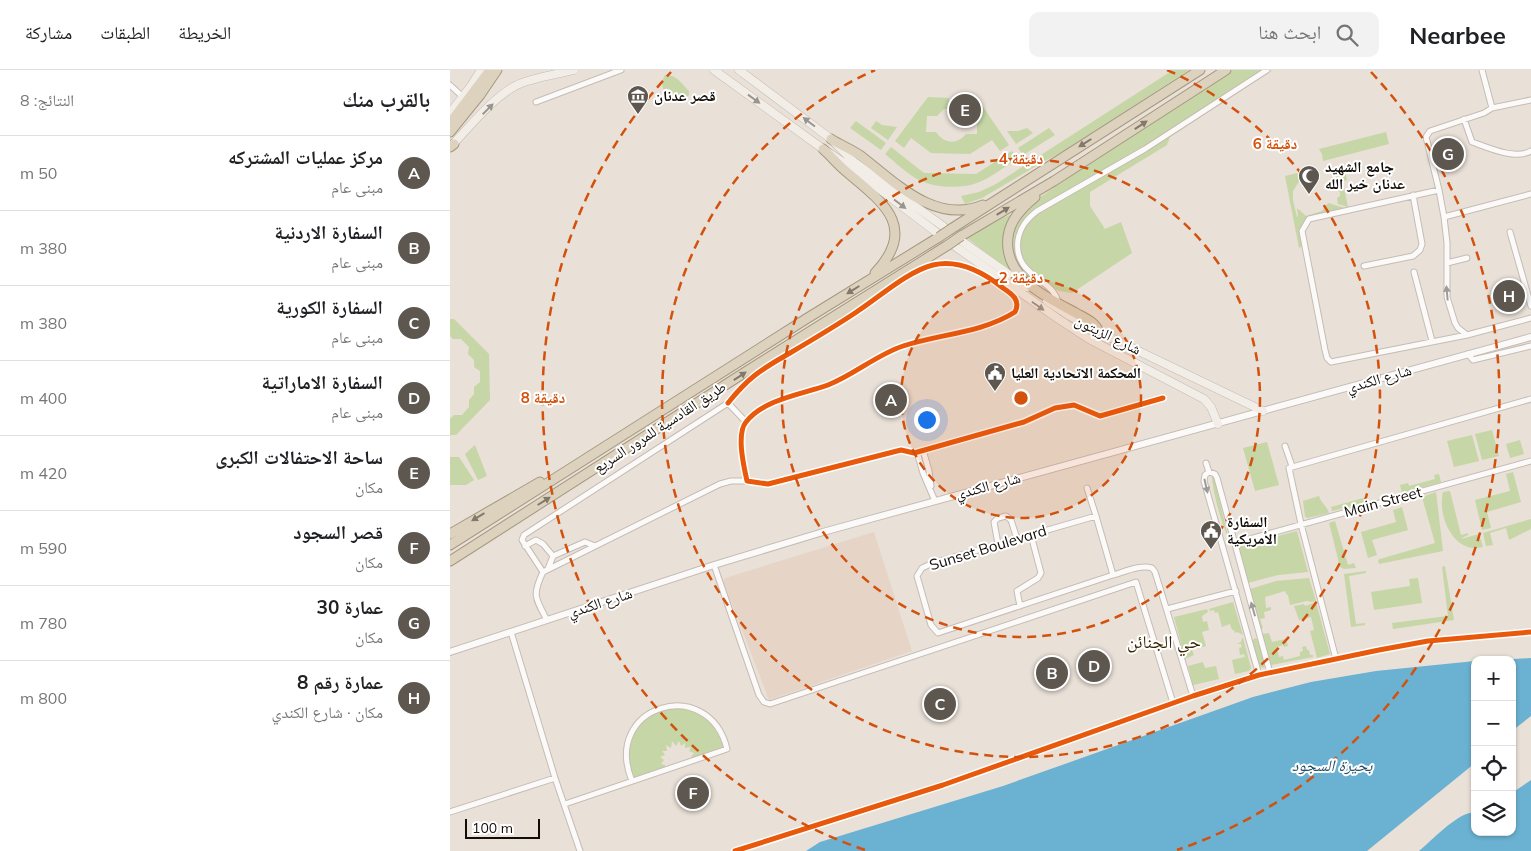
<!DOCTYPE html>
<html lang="ar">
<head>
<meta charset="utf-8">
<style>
	body { margin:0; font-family:Mulish,"Noto Naskh Arabic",sans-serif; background:#f2f2f2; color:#202124; direction:rtl }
	.controls { position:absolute; right:15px; bottom:15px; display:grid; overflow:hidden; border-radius:10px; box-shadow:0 1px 4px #0004 }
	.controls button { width:45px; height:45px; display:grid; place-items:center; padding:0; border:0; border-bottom:1px solid #e0e0e0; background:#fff; color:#202124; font:25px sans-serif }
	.scale { position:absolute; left:15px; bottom:12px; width:75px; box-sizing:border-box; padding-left:5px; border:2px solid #120d08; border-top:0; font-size:14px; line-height:18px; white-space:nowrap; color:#120d08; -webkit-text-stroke:4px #fff; paint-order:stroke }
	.you { position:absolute; left:476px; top:349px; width:18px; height:18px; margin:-12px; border:4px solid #fff; border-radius:50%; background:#1a73e8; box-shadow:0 0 0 8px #1a73e833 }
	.badge { display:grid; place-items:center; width:32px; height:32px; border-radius:50%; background:#5d5750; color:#fff; font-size:16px; font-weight:700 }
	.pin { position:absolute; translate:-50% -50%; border:2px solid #fff; box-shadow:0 1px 5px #0006 }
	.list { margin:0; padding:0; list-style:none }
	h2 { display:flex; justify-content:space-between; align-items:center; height:65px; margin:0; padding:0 20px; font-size:21px }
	h2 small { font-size:16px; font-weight:400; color:#757577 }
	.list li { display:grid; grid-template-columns:32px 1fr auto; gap:15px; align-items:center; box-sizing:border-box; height:75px; padding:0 20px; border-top:1px solid #e0e0e0 }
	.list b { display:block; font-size:19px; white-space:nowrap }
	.list p { margin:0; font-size:16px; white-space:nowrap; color:#757577 }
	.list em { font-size:16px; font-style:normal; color:#757577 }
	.icon { flex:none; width:28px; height:28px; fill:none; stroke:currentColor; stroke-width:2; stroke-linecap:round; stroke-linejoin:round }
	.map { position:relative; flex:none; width:1081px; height:781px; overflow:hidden; direction:ltr }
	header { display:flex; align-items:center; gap:30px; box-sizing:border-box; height:70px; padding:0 25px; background:#fff; border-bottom:1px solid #e0e0e0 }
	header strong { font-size:24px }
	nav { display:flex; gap:28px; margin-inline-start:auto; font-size:18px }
	.search { width:350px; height:45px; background:#f2f2f2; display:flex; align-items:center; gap:12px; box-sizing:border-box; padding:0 18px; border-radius:10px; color:#757577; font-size:19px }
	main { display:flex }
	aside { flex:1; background:#fff }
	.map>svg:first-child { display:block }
</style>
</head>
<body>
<header>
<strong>Nearbee</strong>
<div class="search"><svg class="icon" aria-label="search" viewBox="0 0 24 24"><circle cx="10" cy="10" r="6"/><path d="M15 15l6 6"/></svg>ابحث هنا</div>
<nav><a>الخريطة</a><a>الطبقات</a><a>مشاركة</a></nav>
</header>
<main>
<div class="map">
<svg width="1081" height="781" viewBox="0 0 1081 781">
	<rect width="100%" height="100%" fill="#e9e0d7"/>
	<!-- built -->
	<path fill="#e6d5c6" d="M424,462l38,119 -143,49 -46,-119 2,-3z"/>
	<!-- green -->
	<path fill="#c6d6a6" d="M723,0h16l-125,81 -21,11 -61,36 -17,6 -4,-8 18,-4 17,-8z
		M782,0h40l-102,67 -3,8 -77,47v14l15,23 16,-7 11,31 -60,40 -13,-2 -47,-18 -45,-35 35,-20 18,-7 77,-53z
		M215,5c11,-1 17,9 24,16v4l-4,4 -7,1 -4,-2 -1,-6 -4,-3h-6l-1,-8z
		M478,27l21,1v10l-6,2 -6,6h-10l-1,16h10c8,12 21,13 30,2h11v-16l-11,-1 -7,-7 -4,-1v-11h22l32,47 -9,6 -8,-11 -22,14 -39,-1 -20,-15 -7,10 -9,-7z
		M406,51l30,22 -5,7 -31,-22z
		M426,51l6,4 15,2 -9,13 -17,-12z
		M577,58l6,5 -17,11 -9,-13h11z
		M599,58l6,7 -32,20 -5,-7z
		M936,62l3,12 -66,17 -1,-7 -3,-5z
		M441,77l33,26 52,1 36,-23 6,8c-13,7 -27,19 -41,24 -17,6 -41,5 -58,-3 -12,-6 -24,-18 -34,-26z
		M895,100l2,10 -4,2 5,25 -10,-3 -1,-6 3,-2v-4l-4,-2 -3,-5 4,-13z
		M847,103l3,7 -7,11v9l4,17 1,-1 -1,-8 9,8 16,-5 6,-8 17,5v2l-38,9 -8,13 3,14 -3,2 -14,-72z
		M0,249h4l35,35 1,46 -34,35h-6v-16l4,-4h8l7,-8v-7l5,-6v-7l6,-5v-11l-6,-4v-7l-6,-6 1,-7 -8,-8h-8l-3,-3z
		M1042,360l7,26 -17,4 -7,-26z
		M1022,365l7,26 -25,6 -7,-26z
		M1070,370l4,14 -14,4 -4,-14z
		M817,372l12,43 -24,6 -12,-43z
		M25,375l12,31 -9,4 -13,-26z
		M0,387h9l15,23 -8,5h-16z
		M1063,402l8,30 -34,10 4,16 -9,2 -7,-30 35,-9 -4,-17z
		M989,404l2,8 -39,11 -2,-8 8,-2 1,3 26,-7 -1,-4z
		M762,406l2,2 14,58c-5,-6 -17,-51 -16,-60z
		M1000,421l11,44 7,-2v2l-6,3 -1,1 18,-5 4,13c-29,8 -46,-31 -40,-55z
		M986,422l7,59 -64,13 -1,-4 2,-1 55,-16 -13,-46z
		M869,426c2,7 8,10 10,17l-22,5 -2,-2 -2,-15z
		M917,427l1,5 -36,9 -1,-4z
		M952,437l6,23 -36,10 5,15 -9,3 -7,-26 35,-10 -3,-12z
		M1081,449v10l-22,11 -3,-12 -16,5 3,12 -7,1 -3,-13z
		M885,451l13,44 6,-2 2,5 -12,1 -4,-2 -11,-44z
		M847,461l11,41 -30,3 -30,8 -10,-35 2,-2z
		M995,496l9,54 -61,9 -1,-6 56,-7 -6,-49z
		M916,501v2l-17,3 7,48 9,-1v2l-14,2 -7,-53z
		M859,508l7,23 -5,1 -4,-1 -17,4 -2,-10h-1l-2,-4 -20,6 1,11 5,-1v3l-7,2 1,6 -5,1 3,9 -2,1 -11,-40 26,-8z
		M968,508l4,25 -48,7 -3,-18 39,-6 -1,-7z
		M783,532l10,33 -6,-3 -2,1 -1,-3h-2l-2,-6 -8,3 -4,-15 -3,1 -1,-3 -4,1 -1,-2z
		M866,532l14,52 -13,4 -7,-27 4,-1 -3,-13 -12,3 -5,-14 10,-2 1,2z
		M757,539l1,3 -6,4 1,6 4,-1 2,9 -7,2 4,14 -14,4 2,5 -9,4 -11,-42z
		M819,563l3,9 14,-3 2,7 -4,1 -1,-2 -6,2 2,10 4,-1 1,4 16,-4v-4l3,-1 -1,-4 4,-1 1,4h2l1,5h3v2l-42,8 -9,-31z
		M792,568h1l8,30 -2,3 -14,3 -3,-14 13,-3 -1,-3 -4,1 -1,-7 3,-1 -1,-3h-4l4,-2z
		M805,568l4,2 7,25 -3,3 -4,-2 -7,-25z
		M753,592l2,6 11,-2 3,13 -26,6 -5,-19z
		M226,638c33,3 35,13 49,40l-32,10 -2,-1 3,-4 -5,-2 2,-4 -6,1v-5l-4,3 -2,-5 -3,5 -4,-5 -1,7 -5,-3 1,6h-5l3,4 -5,2 4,3 -3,4 4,1v2l-32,11c-2,-6 -4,-13 -5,-19 -1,-5 2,-11 3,-15 5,-24 23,-32 45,-36z"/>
	<!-- water -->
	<path fill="#6bb1d1" d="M1081,588v58l-19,15v-71h-13z
		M1025,591v102l-108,88h-561l14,-9 183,-56 250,-89 58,-15 65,-11z
		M1081,710v71h-112c11,-9 42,-42 56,-38v19h37v-39z"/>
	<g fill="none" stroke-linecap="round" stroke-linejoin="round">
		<!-- minor casing -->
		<g stroke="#c4bcb6" stroke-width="7">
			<path id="minor" d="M1032,0l10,38
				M0,15l13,12
				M86,32l85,-32
				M1014,49l8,23c17,6 43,18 59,9
				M989,120l-130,29 -7,12 23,119 2,8 4,4 136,-27 64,-17
				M994,147l87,-23
				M1060,162l21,74
				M997,193l20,-5
				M914,196l49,-10 7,-6 2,-6 -9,-49
				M964,202l18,69
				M608,233c-4,-25 -45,-26 -40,-63 2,-13 9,-21 19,-29l108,-62 122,-79
				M1017,265l-9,-7 -3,-5 -8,-26v-54l-3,-26 -5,-27 -13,-53 4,-6 54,-18 8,-5 39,-8
				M1018,284l5,6 58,-14
				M278,333c8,-10 16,-19 26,-27 11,-9 24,-16 36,-23 22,-13 44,-26 65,-40 22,-14 53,-42 78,-48 26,-6 50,7 70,23 9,6 18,12 12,24 -33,21 -76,22 -112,34 -27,9 -49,29 -75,39 -25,9 -64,14 -82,37 -10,12 -2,45 1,59l21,3 133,-34 13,3 110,-31 31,-14 19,-3 26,11 63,-18
				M296,352l-18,-19 -204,132 -2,5 21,32 177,-88 11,-3h16
				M835,376l7,20
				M473,380l6,21 2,15
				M467,382l6,21 12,28
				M756,393l3,9
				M637,418l9,28
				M785,473l296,-82
				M548,474l-4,-22 4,-4 8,-2 5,4 6,19
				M75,476l11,-6 7,4 10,12 -5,13
				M103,486l32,-14 10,4
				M264,495l45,130 5,7 6,2 366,-122 37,121
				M93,502c-11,23 -8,26 4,48
				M663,505l-17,-59 -163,47 -11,5 -5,8 14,49 7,8 175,-58c11,-3 28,-11 39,-7l3,4 38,124
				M570,536l-3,-15 21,-13 3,-5 -10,-38
				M717,539l69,-18
				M61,562l44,146 25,73
				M886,589l-35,-135 -12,-56 242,-69
				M809,605l-55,-194 1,-6 4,-3 6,2 2,4 53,195
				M115,734l162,-55c-18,-75 -126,-44 -95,32
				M0,742l105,-34
				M285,781l208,-66 250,-89 66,-21 120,-25 49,-9 103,-9"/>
		</g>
		<!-- tertiary casing -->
		<g stroke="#c4bcb6" stroke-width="8">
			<path id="tertiary" d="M0,582l264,-87 109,-33 708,-195"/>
		</g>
		<!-- secondary casing -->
		<g stroke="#c4bcb6" stroke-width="9">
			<path id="secondary" d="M264,0l109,79 26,17 87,66
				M289,0l92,69 22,22 91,66
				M0,43l21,-27 10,-16
				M0,77c20,-20 40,-47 65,-61 18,-9 40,-11 59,-16
				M513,172l64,45
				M506,177l101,71 32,21 115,60 7,8 7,17
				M597,231l21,14 31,17 164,79"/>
		</g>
		<!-- motorway casing -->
		<g stroke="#a69880" stroke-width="11">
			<path id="motorway" d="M0,53l40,-53
				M0,62l30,-37 17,-25
				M381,69c9,6 20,10 30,17 34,26 74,69 122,49
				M0,77l4,-3
				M373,79c9,8 16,17 25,24 36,30 70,55 27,100
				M585,127c-17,14 -30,29 -27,52 4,33 42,50 68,64 9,5 19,9 23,19
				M501,159l249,-159
				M511,166l93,-55 172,-111
				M0,464l90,-52
				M0,475l356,-226 133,-82
				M0,491l297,-190 201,-126"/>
		</g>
		<!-- minor -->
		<use href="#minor" stroke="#fcfaf9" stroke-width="5"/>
		<!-- tertiary -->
		<use href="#tertiary" stroke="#fcfaf9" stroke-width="6"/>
		<!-- secondary -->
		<use href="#secondary" stroke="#f2eee7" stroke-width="8"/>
		<!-- motorway -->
		<use href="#motorway" stroke="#ddd2be" stroke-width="9"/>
		<!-- motorway-bridge casing -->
		<g stroke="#a69880" stroke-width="11" stroke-linecap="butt">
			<path id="motorway-bridge" d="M489,167l12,-8
				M498,175l13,-9"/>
		</g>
		<!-- motorway-bridge -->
		<use href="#motorway-bridge" stroke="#ddd2be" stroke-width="9"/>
		<!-- cycleway casing -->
		<g stroke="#fff" stroke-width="8">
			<path id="cycleway" d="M278,333c8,-10 16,-19 26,-27 11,-9 24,-16 36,-23 22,-13 44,-26 65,-40 22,-14 53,-42 78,-48 26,-6 50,7 70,23 9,6 18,12 12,24 -33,21 -76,22 -112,34 -27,9 -49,29 -75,39 -25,9 -64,14 -82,37 -10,12 -2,45 1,59l21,3 133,-34 13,3 110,-31 31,-14 19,-3 26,11 63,-18
				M285,781l208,-66 250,-89 66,-21 120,-25 49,-9 103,-9"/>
		</g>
		<!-- cycleway -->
		<use href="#cycleway" stroke="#e8590c" stroke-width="5"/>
	</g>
	<!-- one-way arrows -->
	<defs><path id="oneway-solid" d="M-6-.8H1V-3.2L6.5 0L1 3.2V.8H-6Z" transform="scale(1.25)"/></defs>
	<g fill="#98948e">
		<use href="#oneway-solid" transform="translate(304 29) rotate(36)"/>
		<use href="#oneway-solid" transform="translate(38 39) rotate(-45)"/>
		<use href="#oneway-solid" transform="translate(359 52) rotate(-143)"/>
		<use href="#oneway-solid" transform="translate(450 134) rotate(37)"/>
		<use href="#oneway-solid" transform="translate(588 236) rotate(35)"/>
	</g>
	<g fill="#82796c">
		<use href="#oneway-solid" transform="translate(691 55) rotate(-33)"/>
		<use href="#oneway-solid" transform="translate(635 73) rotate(148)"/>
		<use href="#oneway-solid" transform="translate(553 141) rotate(-31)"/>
		<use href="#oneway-solid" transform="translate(403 220) rotate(148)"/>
		<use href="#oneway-solid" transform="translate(290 306) rotate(-33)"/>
		<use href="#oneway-solid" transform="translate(94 431) rotate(-32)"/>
		<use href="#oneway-solid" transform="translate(28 447) rotate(149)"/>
	</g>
	<g fill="#9e9b99">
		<use href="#oneway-solid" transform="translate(997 223) rotate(-95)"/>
		<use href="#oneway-solid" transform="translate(756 416) rotate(77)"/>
		<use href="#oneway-solid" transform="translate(803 539) rotate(-106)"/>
	</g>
	<!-- distance rings -->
	<circle cx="571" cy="328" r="120" fill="#d3510c" fill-opacity=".12"/>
	<g fill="none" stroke="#d3510c" stroke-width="2.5" stroke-dasharray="9 6">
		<circle cx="571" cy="328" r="120"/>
		<circle cx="571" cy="328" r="239"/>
		<path d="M717 0A359 359 0 1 1 425 0"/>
		<path d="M415 780A478 478 0 0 1 221 2M921 2A478 478 0 0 1 727 780"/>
	</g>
	<!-- icons -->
	<defs>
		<g id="museum-pin" transform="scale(1.125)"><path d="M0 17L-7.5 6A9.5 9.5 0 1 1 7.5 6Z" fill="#5d5750" stroke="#fff"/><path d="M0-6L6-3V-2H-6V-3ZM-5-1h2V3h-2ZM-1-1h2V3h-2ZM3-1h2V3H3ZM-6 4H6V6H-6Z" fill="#fff"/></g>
		<g id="mosque-pin" transform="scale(1.125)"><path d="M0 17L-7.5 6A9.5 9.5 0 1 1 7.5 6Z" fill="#5d5750" stroke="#fff"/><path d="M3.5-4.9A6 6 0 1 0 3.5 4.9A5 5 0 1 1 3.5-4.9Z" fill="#fff"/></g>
		<g id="civic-pin" transform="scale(1.125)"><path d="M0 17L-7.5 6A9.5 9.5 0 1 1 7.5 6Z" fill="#5d5750" stroke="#fff"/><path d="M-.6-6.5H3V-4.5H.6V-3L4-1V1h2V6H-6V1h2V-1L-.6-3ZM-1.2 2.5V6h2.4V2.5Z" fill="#fff"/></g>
	</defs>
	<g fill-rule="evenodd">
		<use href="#museum-pin" x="188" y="26"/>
		<use href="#mosque-pin" x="859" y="106"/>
		<use href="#civic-pin" x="545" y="303"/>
		<use href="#civic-pin" x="761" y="461"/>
	</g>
	<g text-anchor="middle" stroke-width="4" stroke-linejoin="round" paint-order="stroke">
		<!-- poi labels -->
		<g font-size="15" font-weight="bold" fill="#120d08" stroke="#fff" text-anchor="start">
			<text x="204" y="31">قصر عدنان</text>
			<text x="875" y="102">جامع الشهيد<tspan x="875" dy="17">عدنان خير الله</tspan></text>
			<text x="561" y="308">المحكمة الاتحادية العليا</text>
			<text x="777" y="457">السفارة<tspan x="777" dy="17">الأمريكية</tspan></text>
		</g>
		<!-- street labels -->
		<g font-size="15" fill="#120d08" stroke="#fff">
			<text transform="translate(658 265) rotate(26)" y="5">شارع الزيتون</text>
			<text transform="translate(929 309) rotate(-16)" y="5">شارع الكندي</text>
			<text transform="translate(210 357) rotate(-33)" y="5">طريق القادسية للمرور السريع</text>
			<text transform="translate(538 416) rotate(-15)" y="5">شارع الكندي</text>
			<text transform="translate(933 432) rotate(-15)" y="5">Main Street</text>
			<text transform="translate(538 478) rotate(-17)" y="5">Sunset Boulevard</text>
			<text transform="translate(150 533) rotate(-18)" y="5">شارع الكندي</text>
		</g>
		<!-- water labels -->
		<g font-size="16" font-style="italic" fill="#254e64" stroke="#fff">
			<text x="882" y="701">بحيرة السجود</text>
		</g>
		<!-- quarter labels -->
		<g font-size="18" fill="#372700" stroke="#fff">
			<text x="714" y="578">حي الجنائن</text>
		</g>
	</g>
	<circle cx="571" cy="328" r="8" fill="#d3510c" stroke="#fff" stroke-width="2.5"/>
	<g font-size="15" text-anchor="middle" font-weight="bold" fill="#d3510c" stroke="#fff" stroke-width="4" stroke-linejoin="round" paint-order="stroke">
		<text x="825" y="79">6 دقيقة</text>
		<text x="571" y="94">4 دقيقة</text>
		<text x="571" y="213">2 دقيقة</text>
		<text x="93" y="333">8 دقيقة</text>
	</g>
</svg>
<div class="controls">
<button>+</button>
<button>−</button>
<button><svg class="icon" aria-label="locate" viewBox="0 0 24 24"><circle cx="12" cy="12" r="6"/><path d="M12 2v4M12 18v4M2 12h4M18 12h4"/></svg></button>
<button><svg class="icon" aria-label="layers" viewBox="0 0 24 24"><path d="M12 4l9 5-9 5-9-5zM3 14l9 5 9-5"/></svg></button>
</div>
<div class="scale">100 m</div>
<div class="you"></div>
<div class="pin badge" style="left:441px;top:330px">A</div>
<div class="pin badge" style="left:602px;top:603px">B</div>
<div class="pin badge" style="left:490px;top:634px">C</div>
<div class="pin badge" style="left:644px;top:596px">D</div>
<div class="pin badge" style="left:515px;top:40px">E</div>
<div class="pin badge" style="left:243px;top:723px">F</div>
<div class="pin badge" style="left:998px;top:84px">G</div>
<div class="pin badge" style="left:1059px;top:226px">H</div>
</div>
<aside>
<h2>بالقرب منك<small>النتائج: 8</small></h2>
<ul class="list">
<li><span class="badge">A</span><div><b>مركز عمليات المشتركه</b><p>مبنى عام</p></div><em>50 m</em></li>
<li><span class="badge">B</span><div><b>السفارة الاردنية</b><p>مبنى عام</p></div><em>380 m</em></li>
<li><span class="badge">C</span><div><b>السفارة الكورية</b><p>مبنى عام</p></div><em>380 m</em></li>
<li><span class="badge">D</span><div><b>السفارة الاماراتية</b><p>مبنى عام</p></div><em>400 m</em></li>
<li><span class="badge">E</span><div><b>ساحة الاحتفالات الكبرى</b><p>مكان</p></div><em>420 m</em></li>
<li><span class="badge">F</span><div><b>قصر السجود</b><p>مكان</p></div><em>590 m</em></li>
<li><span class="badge">G</span><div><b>عمارة 30</b><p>مكان</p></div><em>780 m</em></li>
<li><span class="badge">H</span><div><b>عمارة رقم 8</b><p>مكان · شارع الكندي</p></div><em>800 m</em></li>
</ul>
</aside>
</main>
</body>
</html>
